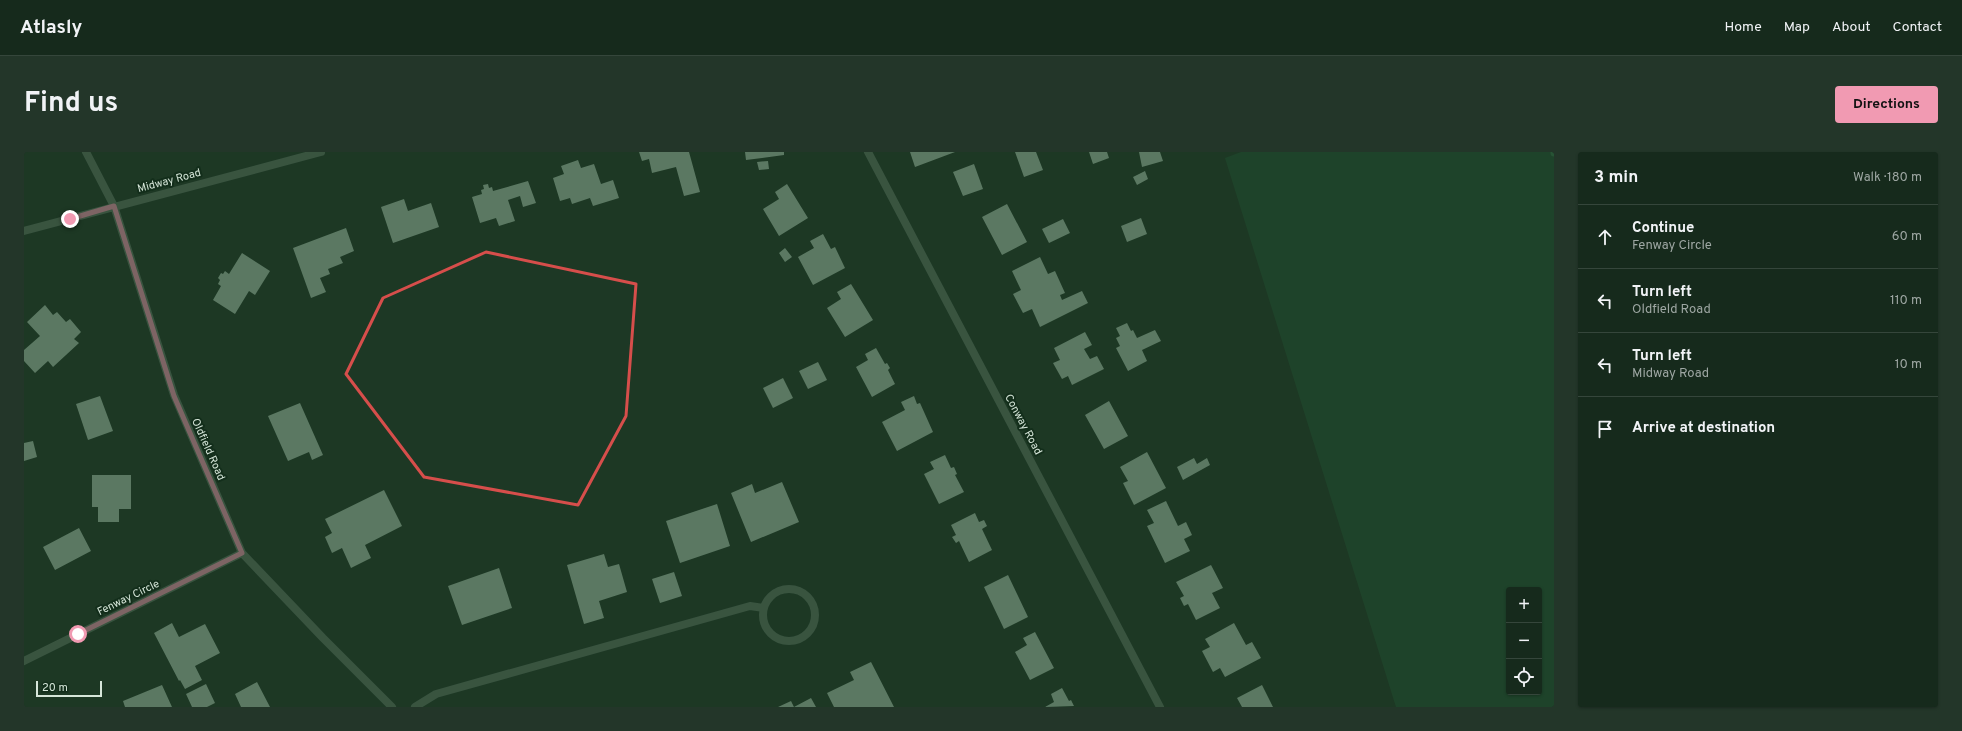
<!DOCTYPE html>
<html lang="en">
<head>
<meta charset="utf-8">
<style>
	body { margin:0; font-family:Overpass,sans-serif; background:#233629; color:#f1f3f6 }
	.controls { position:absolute; right:12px; bottom:12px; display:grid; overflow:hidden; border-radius:4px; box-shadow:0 1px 3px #0004 }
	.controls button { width:36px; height:36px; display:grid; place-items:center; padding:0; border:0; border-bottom:1px solid #35463b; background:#162a1c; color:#f1f3f6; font:20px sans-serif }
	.scale { position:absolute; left:12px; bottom:10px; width:66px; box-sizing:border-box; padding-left:4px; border:2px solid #d6e6d9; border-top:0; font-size:11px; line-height:14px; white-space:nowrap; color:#d6e6d9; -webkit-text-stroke:3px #132e1b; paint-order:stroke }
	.stop { position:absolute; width:12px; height:12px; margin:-9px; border:3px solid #f19ab2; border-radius:50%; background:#fff }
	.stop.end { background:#f19ab2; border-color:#fff; box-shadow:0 1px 4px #0008 }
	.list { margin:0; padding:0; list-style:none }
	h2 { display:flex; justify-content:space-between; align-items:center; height:52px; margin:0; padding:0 16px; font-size:17px }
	h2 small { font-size:13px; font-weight:400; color:#9ea7a3 }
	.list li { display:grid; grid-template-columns:26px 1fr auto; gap:12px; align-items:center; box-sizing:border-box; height:64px; padding:0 16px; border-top:1px solid #35463b }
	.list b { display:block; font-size:15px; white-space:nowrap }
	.list p { margin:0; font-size:13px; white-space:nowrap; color:#9ea7a3 }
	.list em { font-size:13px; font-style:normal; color:#9ea7a3 }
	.icon { flex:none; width:22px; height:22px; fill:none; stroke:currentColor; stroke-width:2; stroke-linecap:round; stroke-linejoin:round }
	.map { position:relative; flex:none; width:1530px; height:555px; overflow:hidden; border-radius:4px }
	header { display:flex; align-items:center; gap:24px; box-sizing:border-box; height:56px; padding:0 20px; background:#162a1c; border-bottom:1px solid #35463b }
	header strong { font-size:19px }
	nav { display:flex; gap:22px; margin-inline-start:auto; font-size:14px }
	.intro { display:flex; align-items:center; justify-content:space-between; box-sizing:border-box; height:96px; padding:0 24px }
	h1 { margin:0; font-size:28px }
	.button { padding:10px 18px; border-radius:4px; background:#f19ab2; color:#111; font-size:14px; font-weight:700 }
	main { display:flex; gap:24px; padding:0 24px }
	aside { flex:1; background:#162a1c; border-radius:4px; box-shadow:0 1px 3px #0004 }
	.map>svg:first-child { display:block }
</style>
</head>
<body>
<header>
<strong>Atlasly</strong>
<nav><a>Home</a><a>Map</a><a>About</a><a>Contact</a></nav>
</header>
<div class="intro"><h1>Find us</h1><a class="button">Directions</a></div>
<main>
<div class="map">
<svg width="1530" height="555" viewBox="0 0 1530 555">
	<rect width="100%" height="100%" fill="#1d3825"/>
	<!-- green -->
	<path fill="#215131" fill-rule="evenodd" d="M1217,0h313v555h-158l-171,-549zM1485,438h30v102h-30z"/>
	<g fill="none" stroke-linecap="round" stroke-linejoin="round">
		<!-- stream -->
		<path stroke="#357449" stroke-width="7" d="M1530,0v1"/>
	</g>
	<!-- building -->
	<path fill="#a6c6ad" d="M615,0h50l11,40 -16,4 -8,-29 -24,6 -3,-14 -7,2z
		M721,0h39v3l-38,5z
		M886,0h45l-40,15z
		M991,0h21l7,18 -19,7z
		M1065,0h18l2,6 -16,6z
		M1115,0h21l3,9 -21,6z
		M554,8l3,8 13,-4 7,20 12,-4 6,18 -26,8 -3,-8 -18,6 -2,-6 -10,3 -7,-23 11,-4 -3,-8z
		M744,9l1,8 -10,1 -2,-8z
		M950,12l9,25 -20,7 -10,-24z
		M1121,19l3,8 -11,6 -4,-8z
		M504,29l8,22 -13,4 -3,-11 -12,4 7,21 -16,5 -3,-8 -16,5 -8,-26 10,-3 -1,-4 3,-1 -1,-4 5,-1 1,4 3,-1 1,4z
		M763,32l21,34 -29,18 -16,-27 16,-10 -4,-7z
		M380,47l4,12 23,-8 8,24 -46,16 -12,-36z
		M983,52l20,38 -25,13 -20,-38z
		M1117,66l6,16 -20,8 -6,-16z
		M1039,67l7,14 -21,10 -7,-14z
		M322,76l8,23 -14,6 3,6 -15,6 2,5 -10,4 6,14 -15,6 -18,-50z
		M799,82l8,15 4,-2 10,21 -32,17 -15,-28 16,-9 -4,-7z
		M761,96l7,9 -7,5 -6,-9z
		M218,101l28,18 -15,24 -6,-4 -14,23 -22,-14 8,-14 -3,-2 2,-4 -2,-2 3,-5 2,1 2,-3 4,3z
		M1016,105l8,17 7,-3 10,22 -5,2 2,5 20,-9 6,12 -48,24 -8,-18 -9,4 -10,-19 8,-4 -9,-19z
		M827,132l22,36 -28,17 -18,-29 14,-9 -4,-7z
		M21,153l8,10 4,-3 9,10 4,-3 11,13 -7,7 5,4 -26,24 -5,-6 -13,12 -11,-12v-11l16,-14 -13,-14z
		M1103,171l4,8 2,-1 4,8 18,-8 6,11 -19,9 5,11 -19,10 -12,-23 4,-2 -4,-8 4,-2 -4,-8z
		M1061,180l7,13 -8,4 6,10 7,-3 7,13 -32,16 -4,-9 -6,3 -9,-16 7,-3 -6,-12z
		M852,196l9,16 2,-1 3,5 -2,2 7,14 -23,13 -16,-30 12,-7 -3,-6z
		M794,210l9,18 -19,9 -9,-18z
		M759,226l10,20 -20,10 -10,-20z
		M76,244l13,35 -25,9 -12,-36z
		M890,244l3,8 3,-1 13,29 -36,19 -15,-29 23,-12 -4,-8z
		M1085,249l19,35 -24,13 -19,-34z
		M276,251l23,52 -11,5 -3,-8 -21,9 -20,-45z
		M9,289l4,16 -13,4v-18z
		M1123,300l19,36 -32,17 -11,-22 5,-2 -8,-14z
		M921,303l6,13 3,-1 3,7 -2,1 9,17 -25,12 -15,-30 10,-5 -4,-7z
		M1170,306l3,6 10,-6 3,7 -27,15 -6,-13z
		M68,323h39v34h-12v13h-21v-15h-6z
		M758,330l17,40 -48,20 -20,-49 21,-9 3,9z
		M360,338l18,36 -37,19 6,13 -20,10 -9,-20 -10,5 -7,-16 7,-4 -7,-14z
		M1142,349l12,25 8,-4 6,13 -8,4 6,12 -25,12 -18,-37 7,-3 -7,-13z
		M693,352l13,42 -50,17 -14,-42z
		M951,361l4,9 5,-2 3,6 -5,3 10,21 -23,12 -10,-21 -3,2 -4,-6 4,-2 -5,-10z
		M55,376l12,23 -36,19 -12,-23z
		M580,402l4,13 11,-3 8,28 -28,9 5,17 -20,6 -17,-59z
		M1187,413l12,23 -11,5 8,15 -24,12 -8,-16 -4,2 -4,-8 4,-2 -8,-14z
		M475,416l13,40 -50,17 -14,-39z
		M650,420l8,24 -22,7 -8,-24z
		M984,423l20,42 -24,12 -20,-42z
		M148,471l7,14 26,-13 15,29 -25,13 7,14 -17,9 -5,-9 -1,1 -25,-48z
		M1210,471l12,22 6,-3 9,16 -36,19 -5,-9 -7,4 -11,-21 8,-4 -5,-8z
		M1011,480l19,36 -24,12 -15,-28 12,-7 -4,-7z
		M847,510l23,45h-60l-7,-14 27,-13 -4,-8z
		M233,530l13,25h-29l-6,-13z
		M182,532l9,19 -8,4h-15l-6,-13z
		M138,533l10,22h-47l-2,-6z
		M1238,533l11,22h-31l-5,-9z
		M1038,536l7,13 2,-1 3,6 -29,1 9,-5 -3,-8z
		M787,546l5,9h-38l13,-6 3,6z"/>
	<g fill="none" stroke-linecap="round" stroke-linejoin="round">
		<!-- street -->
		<path stroke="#5b7561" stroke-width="8" d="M62,0l28,54 60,189 68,158 81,85 69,69
			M844,0l292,555
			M0,79l297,-79
			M739 463a26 26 0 1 1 52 0a26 26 0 1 1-52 0Z
			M0,509l218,-108
			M391,555l21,-13 314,-88 14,2"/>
	</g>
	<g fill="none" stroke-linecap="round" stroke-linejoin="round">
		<!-- route -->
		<path stroke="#f19ab2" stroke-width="5" d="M46,67l44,-13 60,190 68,157 -164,81"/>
	</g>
	<!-- marked area -->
	<path d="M0 0H1530V555H0ZM462,100l150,32 -10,132 -48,89 -154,-28 -78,-103 37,-76z" fill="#1d3825" fill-opacity=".55" fill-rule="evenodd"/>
	<path fill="none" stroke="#d64e4b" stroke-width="3" stroke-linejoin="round" d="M462,100l150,32 -10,132 -48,89 -154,-28 -78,-103 37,-76z"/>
	<g text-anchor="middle" stroke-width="4" stroke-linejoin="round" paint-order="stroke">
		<!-- street labels -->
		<g font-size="11" fill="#d6e6d9" stroke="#132e1b">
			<text transform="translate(145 28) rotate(-15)" y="4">Midway Road</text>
			<text transform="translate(1000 272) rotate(62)" y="4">Conway Road</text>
			<text transform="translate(185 297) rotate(66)" y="4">Oldfield Road</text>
			<text transform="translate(104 445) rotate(-26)" y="4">Fenway Circle</text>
		</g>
	</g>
</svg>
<div class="controls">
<button>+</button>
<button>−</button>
<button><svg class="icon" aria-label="locate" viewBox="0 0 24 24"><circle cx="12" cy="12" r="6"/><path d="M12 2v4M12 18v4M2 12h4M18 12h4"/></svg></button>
</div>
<div class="scale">20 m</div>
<div class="stop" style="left:54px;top:482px"></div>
<div class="stop end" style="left:46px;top:67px"></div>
</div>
<aside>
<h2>3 min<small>Walk · 180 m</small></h2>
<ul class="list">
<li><svg class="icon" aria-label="ahead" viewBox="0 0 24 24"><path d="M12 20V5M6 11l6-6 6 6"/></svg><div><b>Continue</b><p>Fenway Circle</p></div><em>60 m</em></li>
<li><svg class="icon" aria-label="left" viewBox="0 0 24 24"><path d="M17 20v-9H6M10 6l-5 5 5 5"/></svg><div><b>Turn left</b><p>Oldfield Road</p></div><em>110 m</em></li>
<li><svg class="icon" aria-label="left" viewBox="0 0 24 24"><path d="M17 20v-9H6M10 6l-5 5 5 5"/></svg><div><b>Turn left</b><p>Midway Road</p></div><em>10 m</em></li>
<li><svg class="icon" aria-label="arrive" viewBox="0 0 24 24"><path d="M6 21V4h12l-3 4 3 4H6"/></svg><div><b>Arrive at destination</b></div></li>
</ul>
</aside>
</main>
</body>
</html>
